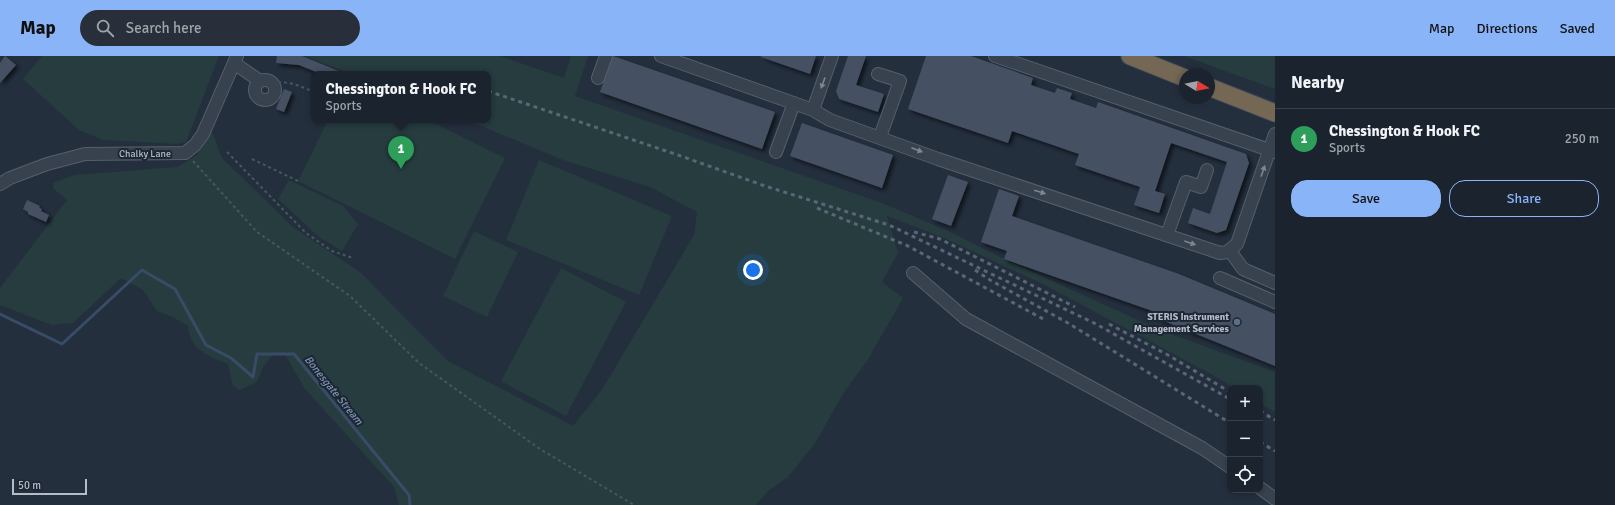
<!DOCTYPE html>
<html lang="en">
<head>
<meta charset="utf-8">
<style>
	body { margin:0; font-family:Signika,sans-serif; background:#282f3a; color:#f1f3f6 }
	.controls { position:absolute; right:12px; bottom:12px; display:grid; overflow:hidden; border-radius:8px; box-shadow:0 2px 6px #0003 }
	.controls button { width:36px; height:36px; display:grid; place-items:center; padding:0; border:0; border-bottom:1px solid #39404a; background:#1b232e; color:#f1f3f6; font:20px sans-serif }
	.compass { position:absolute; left:1179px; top:12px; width:36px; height:36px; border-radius:50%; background:#1b232e; box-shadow:0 2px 6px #0003; rotate:100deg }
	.scale { position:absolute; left:12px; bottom:10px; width:75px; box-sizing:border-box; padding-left:4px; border:2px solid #b4bcc9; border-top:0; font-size:11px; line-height:14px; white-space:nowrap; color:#b4bcc9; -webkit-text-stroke:3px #1d2633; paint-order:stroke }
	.you { position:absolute; left:753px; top:214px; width:14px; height:14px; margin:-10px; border:3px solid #fff; border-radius:50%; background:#1a73e8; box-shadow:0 0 0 6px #1a73e833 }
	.badge { display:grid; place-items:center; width:26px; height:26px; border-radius:50%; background:#8ab4f8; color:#fff; font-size:13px; font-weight:700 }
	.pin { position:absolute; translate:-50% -33px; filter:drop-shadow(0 1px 2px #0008) }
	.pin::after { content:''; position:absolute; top:21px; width:14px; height:12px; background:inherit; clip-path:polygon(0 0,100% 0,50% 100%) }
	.popup { position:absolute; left:311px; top:15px; width:180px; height:52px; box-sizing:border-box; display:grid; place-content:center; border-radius:8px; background:#1b232e; filter:drop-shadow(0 1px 3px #0005); font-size:13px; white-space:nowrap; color:#a0a4aa }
	.popup b { font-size:15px; color:#f1f3f6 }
	.popup::after { content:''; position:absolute; left:50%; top:100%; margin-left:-8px; border:8px solid transparent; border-top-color:#1b232e }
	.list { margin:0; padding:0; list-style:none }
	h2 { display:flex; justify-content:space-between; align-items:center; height:52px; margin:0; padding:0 16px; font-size:17px }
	h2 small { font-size:13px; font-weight:400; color:#a0a4aa }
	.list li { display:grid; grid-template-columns:26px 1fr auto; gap:12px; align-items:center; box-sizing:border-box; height:60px; padding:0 16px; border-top:1px solid #39404a }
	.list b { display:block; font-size:15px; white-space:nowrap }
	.list p { margin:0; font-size:13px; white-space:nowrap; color:#a0a4aa }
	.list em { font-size:13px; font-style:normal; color:#a0a4aa }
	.actions { display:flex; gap:8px; padding:12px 16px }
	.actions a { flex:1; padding:9px 0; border:1px solid #8ab4f8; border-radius:16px; text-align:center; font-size:14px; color:#8ab4f8 }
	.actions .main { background:#8ab4f8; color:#111 }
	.icon { flex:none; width:22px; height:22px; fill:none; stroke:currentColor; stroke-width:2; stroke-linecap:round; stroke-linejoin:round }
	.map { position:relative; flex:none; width:1275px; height:449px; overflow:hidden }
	header { display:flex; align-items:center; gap:24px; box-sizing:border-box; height:56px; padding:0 20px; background:#8ab4f8; color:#111 }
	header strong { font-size:19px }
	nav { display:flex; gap:22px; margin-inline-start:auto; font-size:14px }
	.search { width:280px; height:36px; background:#282f3a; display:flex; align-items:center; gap:10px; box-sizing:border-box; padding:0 14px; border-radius:22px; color:#a0a4aa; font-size:15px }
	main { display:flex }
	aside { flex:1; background:#1b232e }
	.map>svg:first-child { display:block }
</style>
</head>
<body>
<header>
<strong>Map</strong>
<div class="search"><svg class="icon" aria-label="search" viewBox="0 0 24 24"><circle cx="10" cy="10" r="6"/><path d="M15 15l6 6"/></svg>Search here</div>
<nav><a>Map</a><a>Directions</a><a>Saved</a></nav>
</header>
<main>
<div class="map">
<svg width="1275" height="449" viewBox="0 0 1275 449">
	<defs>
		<filter id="shadow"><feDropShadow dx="3" dy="3" stdDeviation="2" flood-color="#0009"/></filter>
	</defs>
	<rect width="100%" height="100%" fill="#242f3e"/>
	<!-- green -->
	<path fill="#263c3f" d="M42,0h177l-33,86 -9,2 -74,-4 -24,-10 -56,-51z
		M304,0h196l64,22 7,-22h17l-13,40 307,107 66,28 56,28 156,71 115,42v40l-15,-9v-15h-25l-24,-14 -166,-89 -101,-47 -57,-22 11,37 -16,29 21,16 -36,63 -23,31 -28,50 -28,35 -20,14 -12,14h-357l-5,-18 -89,-98 -21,-36 -10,1 -11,13 -6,15 -17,8 -7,-4 -5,-22c-20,-8 -38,-14 -40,-38l-15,-9 -16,-6 -14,-21 -22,-12 -48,45 -21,2 -52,-20v-17l67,-88 -13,-11 -1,-6 21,-8 103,-8 20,-12 14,-26 11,29 72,70 66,44 88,89 125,65 30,-38 91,-153 3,-23 -47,-25 -87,-27 -96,-40h21v-46h-138z
		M1184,0h91v33z
		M328,64h100l77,38 -50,101 -157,-78z
		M539,104l133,56 -33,79 -133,-55z
		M289,124l54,26 15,18 -16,27 -23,-14 -41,-38z
		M474,175l44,21 -31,65 -44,-21z
		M561,212l65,34 -60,114 -65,-35z"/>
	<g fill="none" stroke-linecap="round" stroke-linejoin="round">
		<!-- stream -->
		<path stroke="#394c67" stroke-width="3" d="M0,258l62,30 80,-74 33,19 31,56 25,13 22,19 4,-23h37l115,141 1,10"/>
	</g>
	<!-- building -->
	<path fill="#455162" filter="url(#shadow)" d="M5,0l11,9 -16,18v-20z
		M277,0h25l44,18h-25l-22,-9 -23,-2z
		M613,0l162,56 -13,37 -162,-57z
		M761,0h55l-6,18 -49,-17z
		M848,0h18l-10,29 28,9 -6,18 -39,-13 -3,-8z
		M926,0h45l62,22 -2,7 24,8 2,-5 15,5 -2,6 26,9 2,-6 148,52 3,9 -23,67 -9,3 -29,-10 5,-15 17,6 17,-52 -56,-19 -16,48 10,3 -6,19 -25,-8 6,-18 -65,-22 4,-11 -67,-23 -4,12 -100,-34z
		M284,33l8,3 -8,20 -8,-3z
		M802,67l91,32 -11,33 -92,-32z
		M948,119l20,7 -17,44 -19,-7z
		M999,133l20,7 -7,20 167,58 96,40v52l-116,-47 2,-5 -157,-55 3,-8 -26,-9z
		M27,144l13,6 -1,2 3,1 -1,2 8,4 -3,7 -18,-8v-2l-5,-3z"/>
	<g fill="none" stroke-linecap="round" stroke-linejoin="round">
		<!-- minor casing -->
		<g stroke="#565f6c" stroke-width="14">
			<path id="minor" d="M661,0l152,54 17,10 108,39 282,94 7,-1 10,-8 38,-110
				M995,0l280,96
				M234,7l26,18
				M878,18l22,7 -20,56
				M598,22l8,-22
				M255 34a10 10 0 1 1 20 0a10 10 0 1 1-20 0Z
				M813,54l19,-54
				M776,96l18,-49
				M0,128l10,-6 37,-14 38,-10 100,-1 10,-8 8,-11 34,-78
				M1167,179l19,-53 15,5 6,-17
				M1230,195l13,18 32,14
				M913,217l53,46 236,129 28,19
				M1220,222l55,24
				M1260,432l15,11"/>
		</g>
		<!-- highway casing -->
		<g stroke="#434c59" stroke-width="19">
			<path id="highway" d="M1130,0l55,22
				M1209,31l66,26"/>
		</g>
		<!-- path -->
		<path stroke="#44595c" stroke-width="2" stroke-dasharray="3 3" stroke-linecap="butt" d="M272,27c15,-3 28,3 42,9
			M227,96l79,81 26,18 21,7
			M252,103l46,22
			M193,105l64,71 93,64 69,67 121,86 94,56"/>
		<!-- minor -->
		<use href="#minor" stroke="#38414e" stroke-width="12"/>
		<!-- highway -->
		<use href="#highway" stroke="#746855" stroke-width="17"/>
		<!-- rail -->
		<path stroke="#5a6575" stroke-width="3" stroke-dasharray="4 4" stroke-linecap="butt" d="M488,35l190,64 87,31 124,39 207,99 134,75
			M817,152l91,38 137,74
			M914,176l26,7 135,68
			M975,214l15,10 78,43 162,100
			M1109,268l59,31 62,37
			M1260,355l15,9
			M1260,386l15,9"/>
	</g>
	<!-- one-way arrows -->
	<defs><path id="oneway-solid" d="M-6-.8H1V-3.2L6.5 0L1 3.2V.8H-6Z"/></defs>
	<g fill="#7c8592">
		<use href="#oneway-solid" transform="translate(823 27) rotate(110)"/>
		<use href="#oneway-solid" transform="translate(917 94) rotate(21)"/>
		<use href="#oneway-solid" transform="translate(1263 115) rotate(-71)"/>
		<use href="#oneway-solid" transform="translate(1040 136) rotate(17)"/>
		<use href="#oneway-solid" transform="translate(1190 187) rotate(19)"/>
	</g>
	<!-- markers -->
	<circle fill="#5c6f8a" stroke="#1d2633" stroke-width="1.5" cx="1237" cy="266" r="4"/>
	<g text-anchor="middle" stroke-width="4" stroke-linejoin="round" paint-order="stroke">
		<!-- street labels -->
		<g font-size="10" fill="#b4bcc9" stroke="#1d2633">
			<text x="145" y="101">Chalky Lane</text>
		</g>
		<!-- poi labels -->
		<g font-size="10" font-weight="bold" fill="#b4bcc9" stroke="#1d2633" text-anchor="end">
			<text x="1229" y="264">STERIS Instrument<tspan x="1229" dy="12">Management Services</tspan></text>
		</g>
		<!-- water labels -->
		<g font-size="11" font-style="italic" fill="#7c92b1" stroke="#1d2633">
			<text transform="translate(334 334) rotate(51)" y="4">Bonesgate Stream</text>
		</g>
	</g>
</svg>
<div class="controls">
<button>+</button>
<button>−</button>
<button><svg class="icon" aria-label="locate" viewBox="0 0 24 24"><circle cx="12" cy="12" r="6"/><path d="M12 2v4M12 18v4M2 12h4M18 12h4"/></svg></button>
</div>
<svg class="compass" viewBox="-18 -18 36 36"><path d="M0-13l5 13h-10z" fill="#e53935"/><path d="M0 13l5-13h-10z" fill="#a0a4aa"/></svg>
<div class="scale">50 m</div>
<div class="you"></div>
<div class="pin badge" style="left:401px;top:113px;background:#2e9e5b">1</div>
<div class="popup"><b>Chessington &amp; Hook FC</b>Sports</div>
</div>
<aside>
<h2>Nearby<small></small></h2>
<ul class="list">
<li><span class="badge" style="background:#2e9e5b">1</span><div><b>Chessington &amp; Hook FC</b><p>Sports</p></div><em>250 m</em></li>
</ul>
<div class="actions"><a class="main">Save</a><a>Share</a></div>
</aside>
</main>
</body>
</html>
